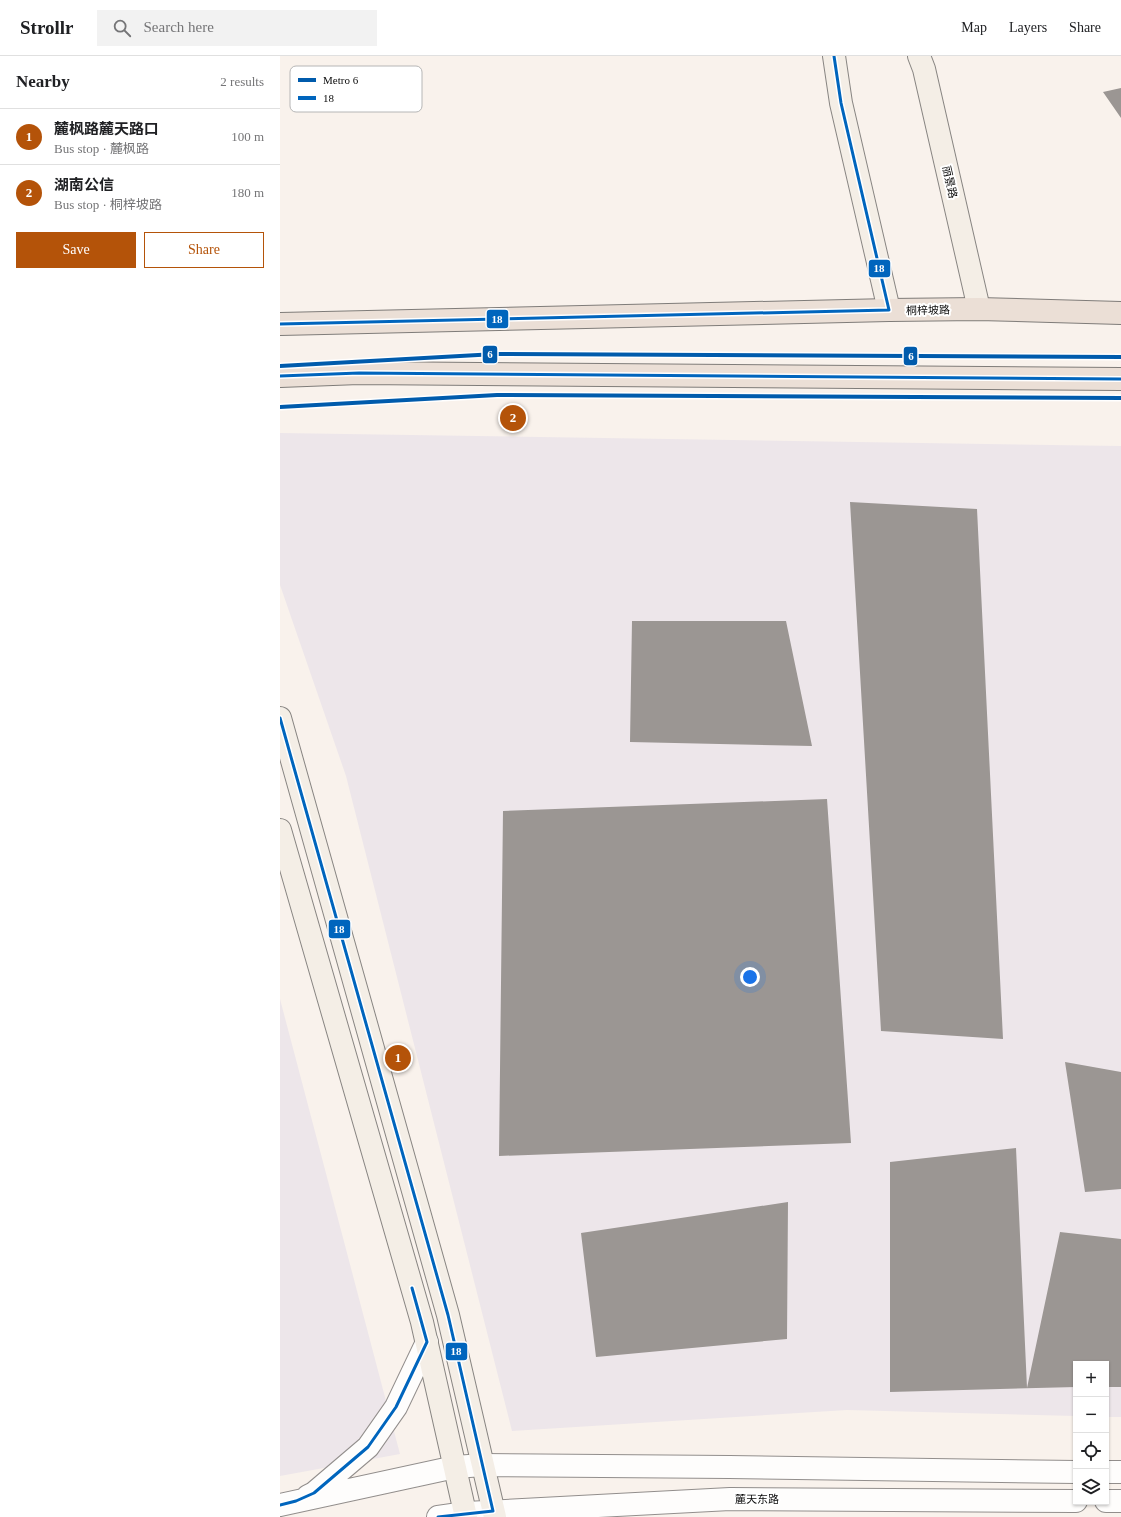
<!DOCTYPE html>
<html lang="en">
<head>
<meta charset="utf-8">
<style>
	body { margin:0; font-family:"Times New Roman","Noto Sans SC",serif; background:#f2f2f2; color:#202124 }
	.controls { position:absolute; right:12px; bottom:12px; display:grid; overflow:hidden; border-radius:0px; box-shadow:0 1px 3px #0004 }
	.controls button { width:36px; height:36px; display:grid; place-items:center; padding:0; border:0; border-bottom:1px solid #e0e0e0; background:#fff; color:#202124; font:20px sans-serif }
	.you { position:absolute; left:470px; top:921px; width:14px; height:14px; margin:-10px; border:3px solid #fff; border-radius:50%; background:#1a73e8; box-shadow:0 0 0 6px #1a73e833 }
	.badge { display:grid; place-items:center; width:26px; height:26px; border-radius:50%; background:#b45309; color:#fff; font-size:13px; font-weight:700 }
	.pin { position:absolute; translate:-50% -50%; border:2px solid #fff; box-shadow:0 1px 4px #0006 }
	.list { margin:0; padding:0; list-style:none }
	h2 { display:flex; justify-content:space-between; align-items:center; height:52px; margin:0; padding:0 16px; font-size:17px }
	h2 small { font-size:13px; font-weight:400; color:#757577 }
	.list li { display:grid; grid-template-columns:26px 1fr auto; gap:12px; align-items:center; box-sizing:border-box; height:56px; padding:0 16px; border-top:1px solid #e0e0e0 }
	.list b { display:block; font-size:15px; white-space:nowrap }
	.list p { margin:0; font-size:13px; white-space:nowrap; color:#757577 }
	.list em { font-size:13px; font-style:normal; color:#757577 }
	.actions { display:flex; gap:8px; padding:12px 16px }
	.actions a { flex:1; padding:9px 0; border:1px solid #b45309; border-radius:0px; text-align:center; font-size:14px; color:#b45309 }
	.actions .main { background:#b45309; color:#fff }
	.icon { flex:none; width:22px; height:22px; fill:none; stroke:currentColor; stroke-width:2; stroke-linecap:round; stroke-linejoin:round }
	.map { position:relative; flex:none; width:841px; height:1461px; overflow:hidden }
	header { display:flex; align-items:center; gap:24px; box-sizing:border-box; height:56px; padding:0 20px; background:#fff; border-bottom:1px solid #e0e0e0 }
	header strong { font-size:19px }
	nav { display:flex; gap:22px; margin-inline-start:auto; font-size:14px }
	.search { width:280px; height:36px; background:#f2f2f2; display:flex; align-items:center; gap:10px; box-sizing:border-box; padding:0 14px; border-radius:0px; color:#757577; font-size:15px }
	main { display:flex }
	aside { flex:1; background:#fff }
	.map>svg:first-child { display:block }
</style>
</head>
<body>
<header>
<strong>Strollr</strong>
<div class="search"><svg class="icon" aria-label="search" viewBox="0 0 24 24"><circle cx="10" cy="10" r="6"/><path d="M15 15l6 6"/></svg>Search here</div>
<nav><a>Map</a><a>Layers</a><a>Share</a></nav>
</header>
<main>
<aside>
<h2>Nearby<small>2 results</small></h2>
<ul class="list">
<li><span class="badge">1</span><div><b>麓枫路麓天路口</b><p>Bus stop · 麓枫路</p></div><em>100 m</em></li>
<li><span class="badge">2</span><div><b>湖南公信</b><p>Bus stop · 桐梓坡路</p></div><em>180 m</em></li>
</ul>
<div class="actions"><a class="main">Save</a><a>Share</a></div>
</aside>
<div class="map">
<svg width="841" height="1461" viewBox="0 0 841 1461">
	<rect width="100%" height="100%" fill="#f9f2ec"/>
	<!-- industrial -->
	<path fill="#ede6ea" d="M0,377l841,13v971h-15v-53h-30v52l-229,-6 -335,21 -166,-655 -66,-191z
		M0,943l120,455 -120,22z"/>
	<!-- building -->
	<path fill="#9b9693" d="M841,32v30l-18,-26z
		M570,446l127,7 26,530 -122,-8z
		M352,565h154l26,125 -182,-4z
		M547,743l24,344 -352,13 4,-345z
		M785,1006l56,10v117l-36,3z
		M736,1092l11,240 33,-156 61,7v148h-15v-23h-30v23l-186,5v-230z
		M508,1146l-1,137 -191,18 -15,-124z"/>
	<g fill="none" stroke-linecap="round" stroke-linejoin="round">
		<!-- tertiary casing -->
		<g stroke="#928e8c" stroke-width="24">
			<path id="tertiary" d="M826,1416h15
				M28,1440l6,-3 54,-46 28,-40 31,-65
				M826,1445h15
				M0,1449l175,-38 28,-2 246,2 347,5
				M158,1461l28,-4 264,-14 346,2"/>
		</g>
		<!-- secondary casing -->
		<g stroke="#888582" stroke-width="24">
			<path id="secondary" d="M554,0l7,47 48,207
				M639,0l5,13 55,240
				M0,662l168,597 47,202
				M0,774l142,492 44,195"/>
		</g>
		<!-- primary casing -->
		<g stroke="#7f7c79" stroke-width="24">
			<path id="primary" d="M0,268l609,-14 90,-1 142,4
				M0,320l79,-3 762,6"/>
		</g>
		<!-- tertiary -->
		<use href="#tertiary" stroke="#fefdfc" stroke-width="22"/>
		<!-- secondary -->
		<use href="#secondary" stroke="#f4eee6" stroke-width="22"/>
		<!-- primary -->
		<use href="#primary" stroke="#ebdfd6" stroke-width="22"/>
		<!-- bus-1 casing -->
		<g stroke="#fff" stroke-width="6">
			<path id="bus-1" d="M0,268l609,-14 -48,-207 -7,-47
				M0,320l79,-3 762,6
				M0,662l168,597 45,196 -55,6
				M0,1449l16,-4 18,-8 54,-46 28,-40 31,-65 -15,-54"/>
		</g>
		<!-- bus-1 -->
		<use href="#bus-1" stroke="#0065bd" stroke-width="3"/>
		<!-- metro-1 casing -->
		<g stroke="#fff" stroke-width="7">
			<path id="metro-1" d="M0,310l216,-12 625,3
				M0,351l217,-12 624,3"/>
		</g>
		<!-- metro-1 -->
		<use href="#metro-1" stroke="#005bac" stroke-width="4"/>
	</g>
	<g text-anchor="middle" stroke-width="4" stroke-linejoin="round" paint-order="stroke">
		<!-- street labels -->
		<g font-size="11" fill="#0a0a0a" stroke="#fff">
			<text transform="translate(670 126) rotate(77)" y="4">丽景路</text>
			<text transform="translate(648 254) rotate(-1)" y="4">桐梓坡路</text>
			<text x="477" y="1447">麓天东路</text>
		</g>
	</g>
	<!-- legend -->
	<rect x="10" y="10" width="132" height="46" rx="6" fill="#fff" stroke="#b6b6b6" stroke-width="1"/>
	<rect x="18" y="22" width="18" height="4" fill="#005bac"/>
	<rect x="18" y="40" width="18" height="4" fill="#0065bd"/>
	<g font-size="11" fill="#0a0a0a">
		<text x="43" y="28">Metro 6</text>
		<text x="43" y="46">18</text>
	</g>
	<g stroke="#fff" stroke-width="1.5">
		<rect x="588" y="203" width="23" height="19" rx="4" fill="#0065bd"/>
		<rect x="206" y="253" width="23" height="20" rx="4" fill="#0065bd"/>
		<rect x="202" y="289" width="16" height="19" rx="4" fill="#005bac"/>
		<rect x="623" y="290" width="15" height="20" rx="4" fill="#005bac"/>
		<rect x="48" y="863" width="23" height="20" rx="4" fill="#0065bd"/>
		<rect x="165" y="1286" width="23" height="19" rx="4" fill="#0065bd"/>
	</g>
	<g font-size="11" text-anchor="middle" font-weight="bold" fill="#fff">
		<text x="599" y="216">18</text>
		<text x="217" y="267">18</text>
		<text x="210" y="302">6</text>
		<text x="631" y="304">6</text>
		<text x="59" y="877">18</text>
		<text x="176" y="1299">18</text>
	</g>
</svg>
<div class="controls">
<button>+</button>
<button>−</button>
<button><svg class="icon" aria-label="locate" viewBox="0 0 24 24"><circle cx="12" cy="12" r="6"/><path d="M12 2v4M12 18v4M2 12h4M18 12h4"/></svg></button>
<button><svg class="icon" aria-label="layers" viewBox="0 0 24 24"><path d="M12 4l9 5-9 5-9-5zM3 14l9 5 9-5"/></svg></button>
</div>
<div class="you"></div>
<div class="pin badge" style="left:118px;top:1002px">1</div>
<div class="pin badge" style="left:233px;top:362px">2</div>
</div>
</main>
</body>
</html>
